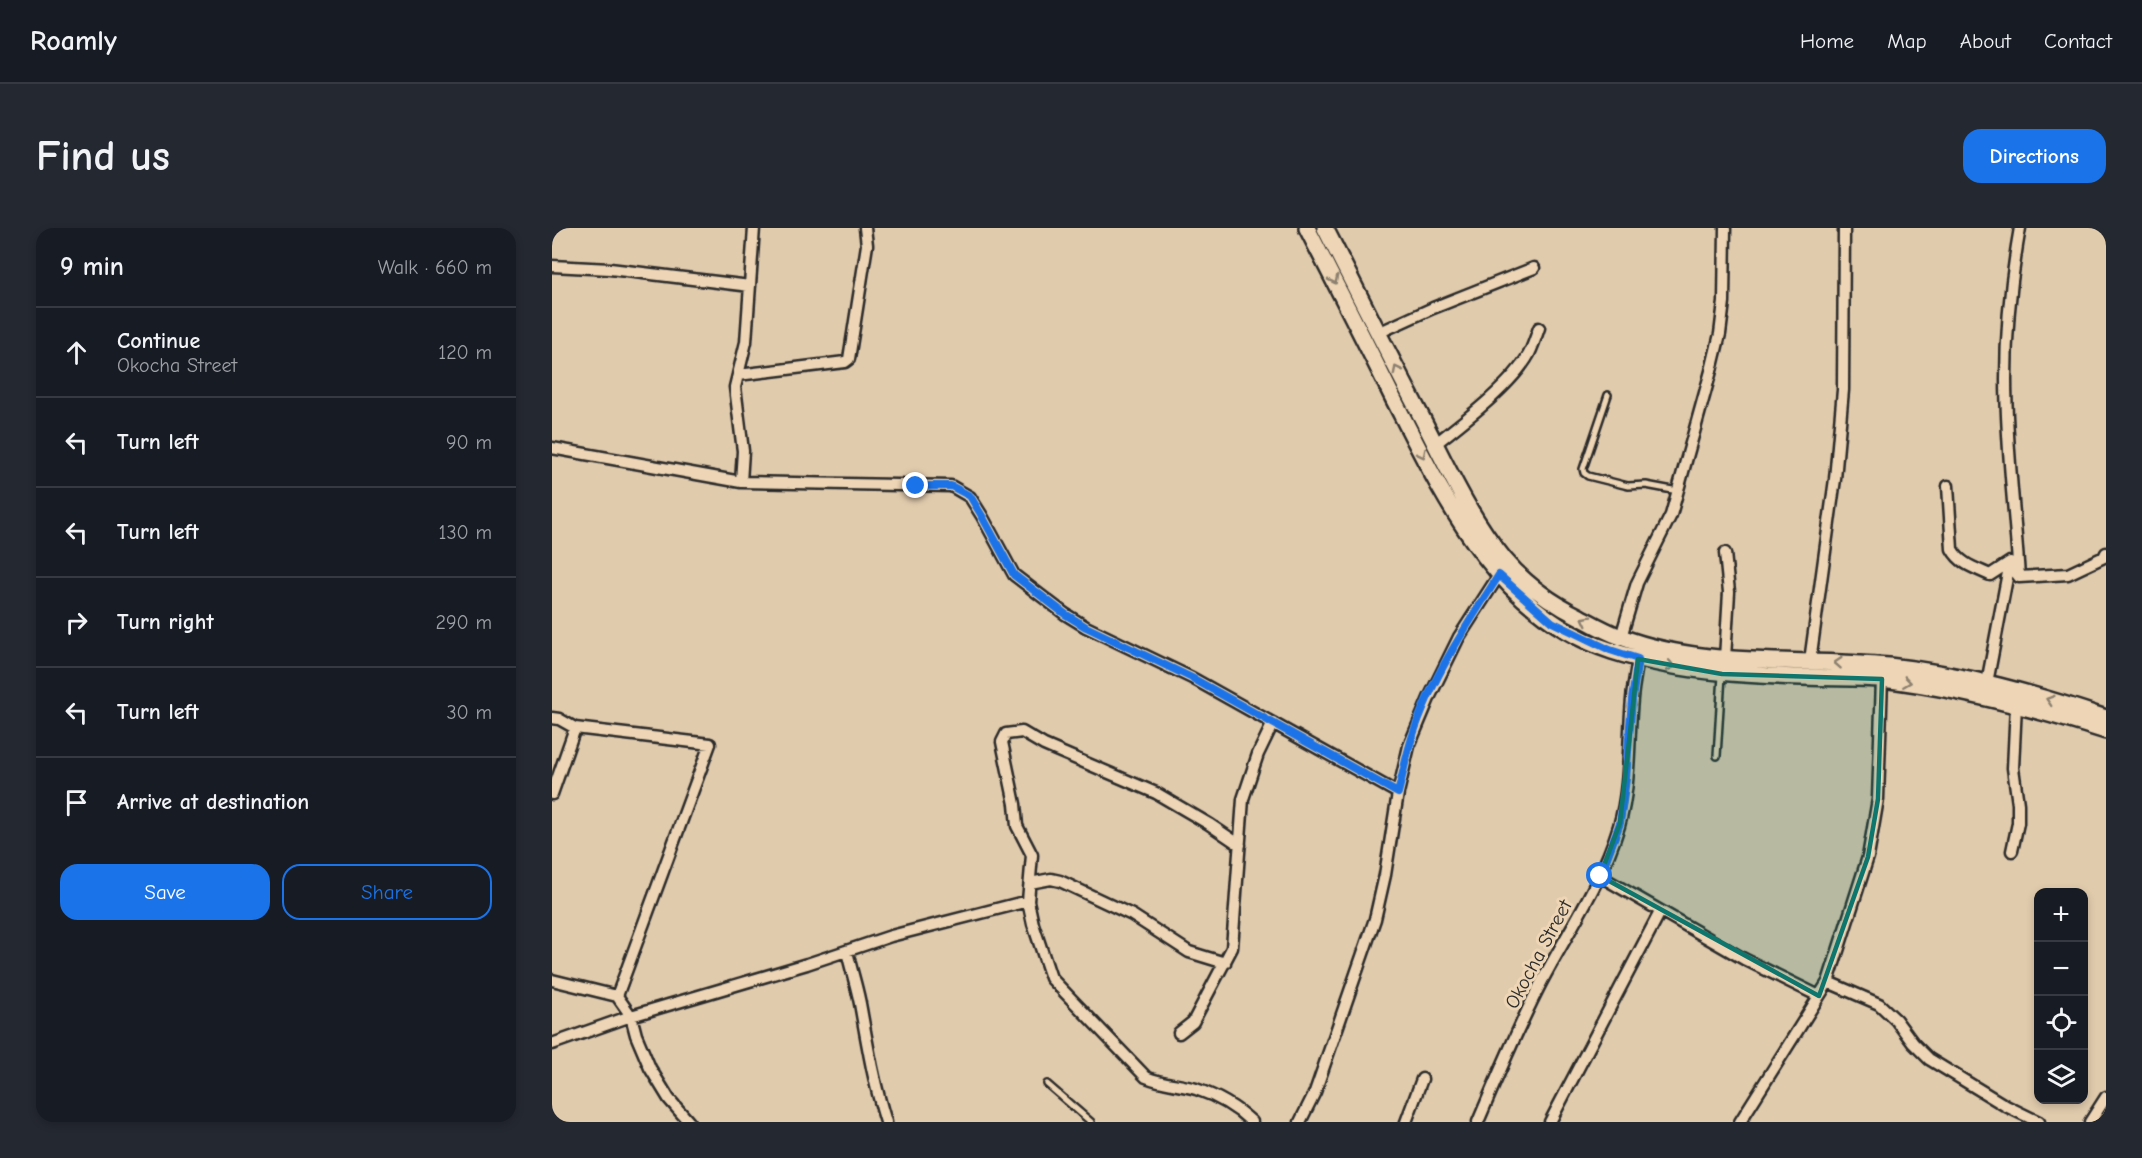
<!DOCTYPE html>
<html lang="en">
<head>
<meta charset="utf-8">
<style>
	body { margin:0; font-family:"Comic Neue",sans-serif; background:#242831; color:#f1f3f6 }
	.controls { position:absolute; right:18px; bottom:18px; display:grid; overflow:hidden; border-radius:12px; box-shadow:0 3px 9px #0003 }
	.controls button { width:54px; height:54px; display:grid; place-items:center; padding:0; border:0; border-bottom:2px solid #363941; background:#171b24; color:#f1f3f6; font:30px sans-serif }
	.stop { position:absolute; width:18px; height:18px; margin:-14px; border:4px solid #1a73e8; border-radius:50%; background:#fff }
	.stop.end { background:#1a73e8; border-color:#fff; box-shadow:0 2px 6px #0008 }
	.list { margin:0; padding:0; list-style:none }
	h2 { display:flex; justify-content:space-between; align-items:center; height:78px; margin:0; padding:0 24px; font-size:26px }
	h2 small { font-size:20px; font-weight:400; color:#9ea1a6 }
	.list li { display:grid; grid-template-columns:39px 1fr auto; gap:18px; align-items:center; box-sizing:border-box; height:90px; padding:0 24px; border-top:2px solid #363941 }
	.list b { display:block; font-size:22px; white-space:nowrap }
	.list p { margin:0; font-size:20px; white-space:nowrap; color:#9ea1a6 }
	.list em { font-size:20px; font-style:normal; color:#9ea1a6 }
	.actions { display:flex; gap:12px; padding:18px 24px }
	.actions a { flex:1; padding:14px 0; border:2px solid #1a73e8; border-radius:18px; text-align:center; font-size:21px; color:#1a73e8 }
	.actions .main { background:#1a73e8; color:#fff }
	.icon { flex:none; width:33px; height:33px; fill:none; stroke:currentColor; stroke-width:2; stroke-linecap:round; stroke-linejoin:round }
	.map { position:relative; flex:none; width:1554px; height:894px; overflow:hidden; border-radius:18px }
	header { display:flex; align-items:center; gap:36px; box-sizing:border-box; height:84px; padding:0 30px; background:#171b24; border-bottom:2px solid #363941 }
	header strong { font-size:28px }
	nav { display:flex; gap:33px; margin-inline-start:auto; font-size:21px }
	.intro { display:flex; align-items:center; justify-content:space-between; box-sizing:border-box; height:144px; padding:0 36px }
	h1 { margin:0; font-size:42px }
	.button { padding:15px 27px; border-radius:18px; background:#1a73e8; color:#fff; font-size:21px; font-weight:700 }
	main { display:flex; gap:36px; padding:0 36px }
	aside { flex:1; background:#171b24; border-radius:18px; box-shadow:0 3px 9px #0003 }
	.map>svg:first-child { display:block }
</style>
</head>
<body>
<header>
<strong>Roamly</strong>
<nav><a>Home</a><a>Map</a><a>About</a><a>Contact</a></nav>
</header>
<div class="intro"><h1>Find us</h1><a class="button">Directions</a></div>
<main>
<aside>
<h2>9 min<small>Walk · 660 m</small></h2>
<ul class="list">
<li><svg class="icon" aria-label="ahead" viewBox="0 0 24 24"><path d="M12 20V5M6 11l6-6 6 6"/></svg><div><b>Continue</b><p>Okocha Street</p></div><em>120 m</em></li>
<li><svg class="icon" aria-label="left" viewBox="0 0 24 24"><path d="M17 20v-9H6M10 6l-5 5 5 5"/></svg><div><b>Turn left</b></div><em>90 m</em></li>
<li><svg class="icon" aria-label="left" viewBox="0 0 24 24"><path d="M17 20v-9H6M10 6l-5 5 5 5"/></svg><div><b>Turn left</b></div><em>130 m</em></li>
<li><svg class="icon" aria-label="right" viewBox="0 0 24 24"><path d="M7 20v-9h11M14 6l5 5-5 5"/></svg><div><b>Turn right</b></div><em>290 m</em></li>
<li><svg class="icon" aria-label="left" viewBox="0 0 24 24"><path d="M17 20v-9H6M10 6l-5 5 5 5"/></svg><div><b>Turn left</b></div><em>30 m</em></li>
<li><svg class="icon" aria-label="arrive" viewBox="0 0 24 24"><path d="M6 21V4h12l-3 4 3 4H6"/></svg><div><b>Arrive at destination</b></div></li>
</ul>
<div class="actions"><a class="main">Save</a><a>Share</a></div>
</aside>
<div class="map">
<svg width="1554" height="894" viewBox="0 0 1554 894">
	<rect width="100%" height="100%" fill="#e1cbad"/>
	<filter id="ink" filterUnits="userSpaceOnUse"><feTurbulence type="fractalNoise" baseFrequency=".0167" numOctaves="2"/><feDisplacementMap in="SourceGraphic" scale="12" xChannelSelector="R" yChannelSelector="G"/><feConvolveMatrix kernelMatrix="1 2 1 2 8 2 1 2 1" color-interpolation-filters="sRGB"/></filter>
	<g filter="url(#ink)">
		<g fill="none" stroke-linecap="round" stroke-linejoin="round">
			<!-- service casing -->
			<g stroke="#2b2b2b" stroke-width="10">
				<path id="service" d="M1056,167l-25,74 1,4 4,3 40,10 18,-1 32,6
					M1165,528l5,-81
					M495,856l44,38"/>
			</g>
			<!-- minor casing -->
			<g stroke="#2b2b2b" stroke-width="15">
				<path id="minor" d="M0,38l58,3 140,17
					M826,105l55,-25 101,-40
					M186,147l107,-13 4,-3 18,-114 -2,-17
					M883,216c28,-22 77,-59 94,-90 4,-8 7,-17 10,-26
					M0,220l189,34 210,4 19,11 12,19 32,59 51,39 21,13 106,51 206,115
					M189,254l2,-31 -8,-64 11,-45 8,-114
					M1396,258l4,63c8,15 23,19 38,26l20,-13
					M1464,345l3,4 49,-3 36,-17 2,-4
					M1467,349c-4,-65 -13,-132 -13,-198 0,-51 5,-101 14,-151
					M1069,409l16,-54 34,-68 40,-144 9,-37 4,-32 1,-74
					M1173,430l4,-66 -4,-39
					M1258,433l25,-182 8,-89 1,-162
					M1435,455l23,-121
					M0,490l7,1 16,9 -23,66
					M23,500l135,16 -93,252
					M688,617l-31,-21 -53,-31 -112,-48 -22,-13 -16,2 -4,8 13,62 2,22 15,29 -4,46 5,23 18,54 95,99c16,7 33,7 50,12 21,7 40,18 56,33
					M1460,623l6,-28v-19l-5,-36 3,-63
					M1048,648l144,83 75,37
					M478,655l21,-4 9,2 72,34 57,37 36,11
					M295,723c4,19 11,39 14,58 7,39 13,75 25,113
					M0,752l65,16 14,20 5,19 14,33 19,31 20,23
					M1276,754l51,22 17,16 17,23 16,16 77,47 33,16
					M627,805l14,-11 39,-74 11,-149 15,-45 15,-31
					M0,816l79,-28 176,-52 84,-28 137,-35
					M748,894l15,-30 60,-173 10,-44 13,-82 11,-47 21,-50 29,-59 40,-62
					M854,894l16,-43
					M926,894c20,-47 40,-95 64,-141 27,-51 60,-99 77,-155 12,-41 9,-85 13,-127 1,-13 4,-27 6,-40
					M998,894l110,-210
					M1188,894l88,-140 40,-125 10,-58 4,-120
					M1538,894l16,-25"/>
			</g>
			<!-- secondary casing -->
			<g stroke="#2b2b2b" stroke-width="20">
				<path id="secondary" d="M755,0c29,57 58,113 86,170 51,100 104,216 219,253 88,28 179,25 270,28 76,9 151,29 224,52
					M773,0c32,63 64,127 97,190 25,49 47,98 82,141 20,24 48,44 76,58 13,7 27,15 41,20 84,32 180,20 268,29 75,8 146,28 217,52"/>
			</g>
			<!-- service -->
			<use href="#service" stroke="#edd5b5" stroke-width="5"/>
			<!-- minor -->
			<use href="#minor" stroke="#edd5b5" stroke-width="10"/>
			<!-- secondary -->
			<use href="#secondary" stroke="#edd5b5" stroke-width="15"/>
		</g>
		<!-- one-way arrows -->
		<defs><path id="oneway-chevron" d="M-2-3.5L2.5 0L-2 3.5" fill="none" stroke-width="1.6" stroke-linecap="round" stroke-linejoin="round" transform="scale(1.5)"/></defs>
		<g stroke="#8c8070">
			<use href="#oneway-chevron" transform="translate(782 52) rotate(63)"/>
			<use href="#oneway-chevron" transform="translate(845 142) rotate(-117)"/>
			<use href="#oneway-chevron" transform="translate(870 226) rotate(63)"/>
			<use href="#oneway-chevron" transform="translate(1034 392) rotate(-153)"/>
			<use href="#oneway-chevron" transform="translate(1286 435) rotate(-176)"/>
			<use href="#oneway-chevron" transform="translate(1119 438) rotate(11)"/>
			<use href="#oneway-chevron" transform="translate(1355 454) rotate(8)"/>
			<use href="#oneway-chevron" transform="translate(1498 472) rotate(-162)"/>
		</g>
	</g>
	<g fill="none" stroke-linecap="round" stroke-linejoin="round" filter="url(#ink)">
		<!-- route -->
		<path stroke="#1a73e8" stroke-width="8" d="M364,258h35l19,10 12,20 32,59 51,39 21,13 106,51 206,115c4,-15 7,-31 11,-45 17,-62 56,-120 90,-173l53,47 58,28 28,9 -6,40 -6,80 -6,44 -20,53"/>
	</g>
	<!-- marked area -->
	<path fill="#0f766e" fill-opacity="0.2" stroke="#0f766e" stroke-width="4.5" stroke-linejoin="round" d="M1086,431l84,15 160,5 -4,120 -10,58 -49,139 -219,-120 20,-53z"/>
	<g text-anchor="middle" stroke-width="6" stroke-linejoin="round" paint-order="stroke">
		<!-- street labels -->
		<g font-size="20" fill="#2b2b2b" stroke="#edd5b5">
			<text transform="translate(986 726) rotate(-62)" y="7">Okocha Street</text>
		</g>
	</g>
</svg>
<div class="controls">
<button>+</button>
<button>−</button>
<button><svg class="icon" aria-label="locate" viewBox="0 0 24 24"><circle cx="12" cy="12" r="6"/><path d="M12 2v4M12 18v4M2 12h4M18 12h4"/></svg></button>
<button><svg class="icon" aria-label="layers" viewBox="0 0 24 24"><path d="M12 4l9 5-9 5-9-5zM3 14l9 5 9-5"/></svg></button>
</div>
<div class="stop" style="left:1048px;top:648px"></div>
<div class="stop end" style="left:364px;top:258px"></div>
</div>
</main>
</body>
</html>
